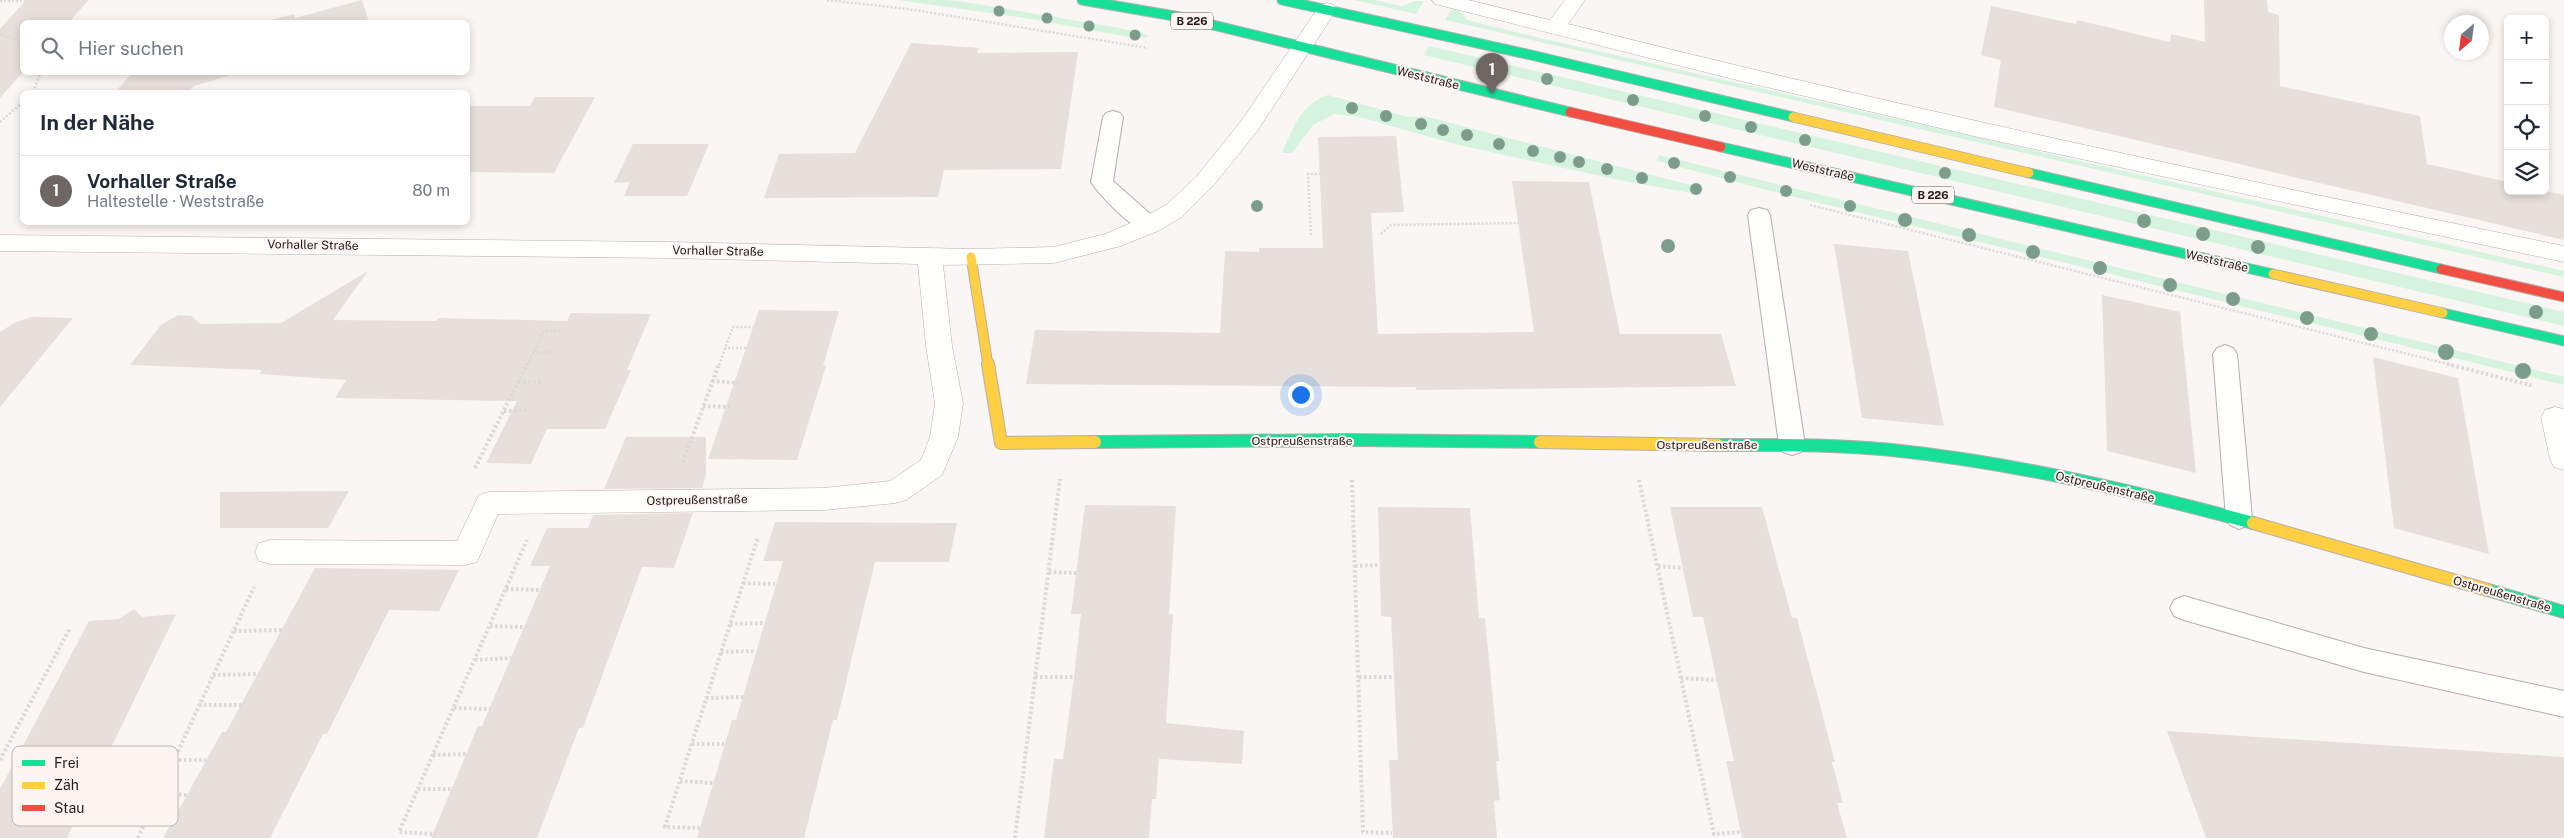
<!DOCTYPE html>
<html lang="de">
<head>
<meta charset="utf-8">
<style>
	body { margin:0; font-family:"Public Sans",sans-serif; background:#f6f6f7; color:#1f2937 }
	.controls { position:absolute; right:15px; top:15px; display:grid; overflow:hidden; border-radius:8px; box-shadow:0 2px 8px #0003 }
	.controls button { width:45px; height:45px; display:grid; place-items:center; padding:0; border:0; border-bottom:1px solid #e0e1e3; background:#fff; color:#1f2937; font:25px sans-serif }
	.compass { position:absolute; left:2444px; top:15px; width:45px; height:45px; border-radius:50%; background:#fff; box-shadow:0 2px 8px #0003; rotate:208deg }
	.you { position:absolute; left:1300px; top:394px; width:18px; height:18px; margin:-12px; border:4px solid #fff; border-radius:50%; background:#1a73e8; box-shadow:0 0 0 8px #1a73e833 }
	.badge { display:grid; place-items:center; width:32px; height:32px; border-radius:50%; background:#6f6663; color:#fff; font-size:16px; font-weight:700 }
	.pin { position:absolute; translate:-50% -41px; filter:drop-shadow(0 1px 2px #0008) }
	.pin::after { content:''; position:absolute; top:26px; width:18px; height:15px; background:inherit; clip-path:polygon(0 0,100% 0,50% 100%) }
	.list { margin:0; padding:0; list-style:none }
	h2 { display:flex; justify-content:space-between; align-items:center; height:65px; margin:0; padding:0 20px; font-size:21px }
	h2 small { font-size:16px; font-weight:400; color:#747a83 }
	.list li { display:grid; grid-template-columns:32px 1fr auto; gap:15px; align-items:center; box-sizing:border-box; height:70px; padding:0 20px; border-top:1px solid #e0e1e3 }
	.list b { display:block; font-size:19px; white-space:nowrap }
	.list p { margin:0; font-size:16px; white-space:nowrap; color:#747a83 }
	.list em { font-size:16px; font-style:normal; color:#747a83 }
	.icon { flex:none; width:28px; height:28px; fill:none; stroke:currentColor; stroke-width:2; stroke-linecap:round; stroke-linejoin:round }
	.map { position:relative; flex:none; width:2564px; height:838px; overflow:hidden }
	.search { position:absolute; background:#fff; box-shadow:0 2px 8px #0003; left:20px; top:20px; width:450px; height:55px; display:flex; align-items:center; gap:12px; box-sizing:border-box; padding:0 18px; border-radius:8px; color:#747a83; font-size:19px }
	.panel { position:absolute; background:#fff; box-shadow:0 2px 8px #0003; left:20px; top:90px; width:450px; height:135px; border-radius:8px }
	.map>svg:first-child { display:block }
</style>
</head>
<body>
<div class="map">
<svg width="2564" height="838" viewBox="0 0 2564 838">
	<rect width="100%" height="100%" fill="#faf6f4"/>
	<!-- green -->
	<path fill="#d6f3e0" d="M898,0h51l35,5 130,22 29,6 6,4 -15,1 -102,-19z
		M1354,0h21l27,6 13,-5h9l-8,13z
		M1457,8l10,12 56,14 1041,237v6l-1119,-257 7,-11z
		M1429,46l1135,266v14l-1140,-271z
		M1328,95l80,22 16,-1 282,73 -15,4 -72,-13 -160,-35 -100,-28 -25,-3 -21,11 -21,28h-10c11,-25 19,-49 46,-58z
		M1659,155l905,222v8l-805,-197 -102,-27z"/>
	<!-- building -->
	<path fill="#e7dfdb" d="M26,0h63l-20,22h-47l1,50 -23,26v-69z
		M362,0l7,22h-107l32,-8 1,4z
		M2204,0h63l1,12 11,3 1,71 140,30 7,48 81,18v9h37l19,4v45l-570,-133 7,-47 -20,-5 10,-49 85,18 1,-4 93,22 1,-8 34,8z
		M911,43l68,5 -2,5 101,-1 -17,117 -117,1 -6,27 -174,1 15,-44 76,-1z
		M133,72h108l-47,14 -6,6h-73z
		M535,97h60l-41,76 -86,-1v-66h62z
		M1396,136l8,76 -33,1 7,121 156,-2 -22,-151 77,1 31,152h101l15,52 -320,4v-3l-390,-3 9,-54 185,3 5,-82 34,1v-4h64l-5,-111z
		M633,144h76l-22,52h-63l6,-14 -16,1z
		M1834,244l74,7 36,175 -82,-8z
		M368,271l-35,49 103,1 3,-3 128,3 4,-8 80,1 -24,56h4l-26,59h-58l-16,35 -45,-1 31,-62 -182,-3 11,-18 -87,-6 3,-4 -132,-5 31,-40 17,-10 14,1 8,8 81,-1z
		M2102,295l78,17 16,161 -89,-22z
		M759,310l80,1 -16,55h3l-29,94 -89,-1z
		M31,317l42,1 -73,89v-75l14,-9z
		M2373,357l85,21 31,176 -95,-26z
		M626,437h80v38l-4,13 -98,1z
		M349,491l-21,37h-108v-36z
		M1085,505l91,1 -7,109 4,-1 -7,109 78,8 -2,33 -83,-5 -3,40h-4l-3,39h-105l10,-79h9l11,-82 7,-63h-10z
		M1378,507l92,1 9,110h6l14,143h-3l4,39 -6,1 3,37h-104l-4,-78h9l-7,-143 -10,-1z
		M1670,507h92l30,111h5l38,144h-3l11,41h-6l10,35h-105l-16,-77h8l-31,-144h-10z
		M693,513l-19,55 -32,-1 -59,161h-4l-42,110h-106l47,-112h4l68,-160h-20l17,-38h41l5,-13z
		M775,522l182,1 -8,39h-74l-38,158h-4l-29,118h-107l35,-118h4l47,-159h-20z
		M315,568l144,2 -20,41 -50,-1 -62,124h-4l-53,104h-107l59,-106h4z
		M134,609l8,8 34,-3 -109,224h-67v-49l89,-168 30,-2z
		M2167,731l397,26v81h-358z"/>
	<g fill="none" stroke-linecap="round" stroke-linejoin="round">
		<!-- lane casing -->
		<g stroke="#b5aeab" stroke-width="2">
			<path id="lane" d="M1113,111l7,2 3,4 -10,64 44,39 3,5 -3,5c-6,2 -10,3 -16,0 -16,-9 -40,-33 -50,-48l12,-65 3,-4z
				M1759,208l8,2 3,5 35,230 -4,7 -9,3 -9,-3 -4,-7 -31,-230 3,-5z
				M2225,345l8,3 4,6 15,164 -4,7 -9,4 -9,-4 -4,-7 -13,-164 4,-6z
				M2184,596l180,52 200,43v26l-200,-45 -180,-52 -10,-4 -4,-8 4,-8z"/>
		</g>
		<!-- street casing -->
		<g stroke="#b5aeab" stroke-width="1">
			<path id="street" d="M1432,0h36l82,20 15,-20h20l-17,24c330,83 662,154 996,222v16l-586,-125 -237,-56 -306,-77z
				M1327,3l7,2 3,4 -79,121 -45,56 -31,31 -24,14 -37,15 -67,17 -111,2 9,81 11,57 -5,34 -16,38 -36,25 -10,3 -72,7 -326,4 -21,48 -11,3 -196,-1 -11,-3 -4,-9 4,-9 11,-3 187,1 22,-46 10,-3 335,-4 66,-7 31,-21 9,-23 5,-34 -9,-57 -8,-82 -248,-6 -670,-7v-16l670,7 301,7 83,-2 51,-13 35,-15 26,-14 31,-29 45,-56 78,-115z
				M2555,407l9,2v61l-10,-3 -4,-8 -9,-42 4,-7z"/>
		</g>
		<!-- fast-far1 casing -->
		<g stroke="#b5aeab" stroke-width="11">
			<path id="fast-far1" d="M1082,0l98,17 390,95
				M1282,0l249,55 262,62
				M1721,147l552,127
				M2029,173l412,96
				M2443,313l121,28"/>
		</g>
		<!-- fast casing -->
		<g stroke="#b5aeab" stroke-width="14">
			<path id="fast" d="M1095,442l256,-2 189,2
				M1718,445c58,0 116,-1 174,5 123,13 242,41 361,73
				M2488,590l76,22"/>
		</g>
		<!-- slow-far1 casing -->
		<g stroke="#b5aeab" stroke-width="11">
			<path id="slow-far1" d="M1793,117l236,56
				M971,257l17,108
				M2273,274l170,39"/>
		</g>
		<!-- slow casing -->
		<g stroke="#b5aeab" stroke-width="14">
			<path id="slow" d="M988,364l13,79 94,-1
				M1540,442l178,3
				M2253,523l235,67"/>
		</g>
		<!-- jam casing -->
		<g stroke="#b5aeab" stroke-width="11">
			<path id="jam" d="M1570,112l151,35
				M2441,269l123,28"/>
		</g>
		<!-- path-far1 -->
		<path stroke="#dad8d8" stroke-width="2.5" stroke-dasharray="2 2" stroke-linecap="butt" d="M827,0l81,9 240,39
			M0,1h25
			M0,34l22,8
			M33,92l8,-20
			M0,122l22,-19
			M1810,205l642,160
			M1381,234l10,-9 128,-2
			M1311,235l-3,-61h12
			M724,348h22
			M533,352h19
			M527,365l17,-34h19
			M719,365l14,-38h20"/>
		<!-- path -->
		<path stroke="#dad8d8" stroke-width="4" stroke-dasharray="2.5 2.5" stroke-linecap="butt" d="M2447,364l87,22
			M712,381l26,2
			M518,382h24
			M703,406l27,1
			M504,411l25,-1
			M683,462l36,-98
			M475,468l52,-104
			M1352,480l11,352 29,1
			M1639,480l75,354 27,-2
			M1355,566l25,-1
			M1658,566l25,2
			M1049,572l28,1
			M743,583l32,1
			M506,589l34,1
			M730,624l34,-1
			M490,626l34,1
			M234,631l49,-1
			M721,652l35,-1
			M475,660l36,-2
			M213,675l45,-1
			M1035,677h39
			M1359,677h35
			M1681,678l36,2
			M706,698l37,-1
			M199,705h42
			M454,708l36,1
			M692,744h32
			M433,755l33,-1
			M0,760l70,-132
			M174,760h32
			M680,781l33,2
			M418,789h33
			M159,793l28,2
			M700,828l-35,-1 93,-290
			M432,834l-33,-2 128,-292
			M138,838l116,-251
			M1015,838l45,-359"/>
		<!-- lane -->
		<use href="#lane" fill="#fefefd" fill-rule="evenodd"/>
		<!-- street -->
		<use href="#street" fill="#fefefd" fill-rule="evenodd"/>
		<!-- fast-far1 -->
		<use href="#fast-far1" stroke="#16e098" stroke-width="9"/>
		<!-- fast -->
		<use href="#fast" stroke="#16e098" stroke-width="12"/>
		<!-- slow-far1 -->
		<use href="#slow-far1" stroke="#ffcf43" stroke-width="9"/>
		<!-- slow -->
		<use href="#slow" stroke="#ffcf43" stroke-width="12"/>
		<!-- jam -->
		<use href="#jam" stroke="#f24e42" stroke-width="9"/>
	</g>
	<!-- trees -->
	<g fill="#7d9d8c">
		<circle cx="999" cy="11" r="5.5"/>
		<circle cx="1047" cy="18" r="5.5"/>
		<circle cx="1089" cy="26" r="5.5"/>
		<circle cx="1135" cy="35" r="5.5"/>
		<circle cx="1547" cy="79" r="6"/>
		<circle cx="1633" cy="100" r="6"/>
		<circle cx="1352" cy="108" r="6"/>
		<circle cx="1386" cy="116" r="6"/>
		<circle cx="1705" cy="116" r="6"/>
		<circle cx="1421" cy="124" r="6"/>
		<circle cx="1751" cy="127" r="6"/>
		<circle cx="1443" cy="130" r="6"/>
		<circle cx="1467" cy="135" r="6"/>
		<circle cx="1805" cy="140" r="6"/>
		<circle cx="1499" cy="144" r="6"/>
		<circle cx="1533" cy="151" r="6"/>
		<circle cx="1560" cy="157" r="6"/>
		<circle cx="1579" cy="162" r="6"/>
		<circle cx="1674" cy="163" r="6"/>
		<circle cx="1607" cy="169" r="6"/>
		<circle cx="1945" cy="173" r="6"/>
		<circle cx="1730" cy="177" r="6"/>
		<circle cx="1642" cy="178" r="6"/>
		<circle cx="1696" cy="189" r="6"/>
		<circle cx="1786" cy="191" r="6"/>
		<circle cx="1257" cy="206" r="6"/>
		<circle cx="1850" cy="206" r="6"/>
		<circle cx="1905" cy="220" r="7"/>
		<circle cx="2144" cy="221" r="7"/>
		<circle cx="2203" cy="234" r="7"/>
		<circle cx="1969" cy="235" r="7"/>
		<circle cx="1668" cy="246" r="7"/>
		<circle cx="2258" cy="247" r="7"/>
		<circle cx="2033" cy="252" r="7"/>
		<circle cx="2100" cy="268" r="7"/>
		<circle cx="2170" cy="285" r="7"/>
		<circle cx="2233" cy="299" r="7"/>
		<circle cx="2536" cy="312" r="7"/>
		<circle cx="2307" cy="318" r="7"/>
		<circle cx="2371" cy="334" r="7"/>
		<circle cx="2446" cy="352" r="8"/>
		<circle cx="2523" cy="371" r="8"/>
	</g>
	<g text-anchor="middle" stroke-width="4" stroke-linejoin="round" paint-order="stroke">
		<!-- shield labels -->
		<g fill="#fcf5f2" stroke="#655b57" stroke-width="1">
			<rect x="1171" y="12.5" width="42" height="17" rx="4"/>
			<rect x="1912" y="186.5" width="42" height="17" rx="4"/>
		</g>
		<g font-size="11" font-weight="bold" fill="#241915">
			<text x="1192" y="25">B 226</text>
			<text x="1933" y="199">B 226</text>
		</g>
		<!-- street labels -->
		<g font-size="12" fill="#241915" stroke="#fcf5f2">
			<text transform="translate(1428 78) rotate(14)" y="4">Weststraße</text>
			<text transform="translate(1823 170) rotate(13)" y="4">Weststraße</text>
			<text transform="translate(313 245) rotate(1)" y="4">Vorhaller Straße</text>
			<text transform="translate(718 251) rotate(1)" y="4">Vorhaller Straße</text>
			<text transform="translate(2217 261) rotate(13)" y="4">Weststraße</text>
			<text x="1302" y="445">Ostpreußenstraße</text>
			<text x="1707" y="449">Ostpreußenstraße</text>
			<text transform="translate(2105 487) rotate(13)" y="4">Ostpreußenstraße</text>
			<text transform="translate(697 500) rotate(-1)" y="4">Ostpreußenstraße</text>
			<text transform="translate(2502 594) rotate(16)" y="4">Ostpreußenstraße</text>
		</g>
	</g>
	<!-- legend -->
	<rect x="12" y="746" width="166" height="80" rx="8" fill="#fcf5f2" stroke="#bbb3b0" stroke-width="1"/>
	<rect x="22" y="760" width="23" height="6" fill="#16e098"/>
	<rect x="22" y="782" width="23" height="7" fill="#ffcf43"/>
	<rect x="22" y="805" width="23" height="6" fill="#f24e42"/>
	<g font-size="14" fill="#241915">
		<text x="54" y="768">Frei</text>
		<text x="54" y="790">Zäh</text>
		<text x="54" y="813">Stau</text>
	</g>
</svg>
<div class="controls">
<button>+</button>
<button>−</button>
<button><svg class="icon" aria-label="locate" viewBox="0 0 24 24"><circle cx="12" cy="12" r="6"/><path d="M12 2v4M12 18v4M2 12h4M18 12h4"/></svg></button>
<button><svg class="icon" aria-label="layers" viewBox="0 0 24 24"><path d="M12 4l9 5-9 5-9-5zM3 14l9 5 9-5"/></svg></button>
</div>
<svg class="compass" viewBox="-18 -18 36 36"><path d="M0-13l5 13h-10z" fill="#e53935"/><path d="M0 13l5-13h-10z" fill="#747a83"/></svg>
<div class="you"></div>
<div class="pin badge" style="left:1492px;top:94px">1</div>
<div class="search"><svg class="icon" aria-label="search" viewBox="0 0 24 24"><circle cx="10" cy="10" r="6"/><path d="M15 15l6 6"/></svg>Hier suchen</div>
<section class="panel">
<h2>In der Nähe<small></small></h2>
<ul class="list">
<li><span class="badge">1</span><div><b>Vorhaller Straße</b><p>Haltestelle · Weststraße</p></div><em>80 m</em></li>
</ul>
</section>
</div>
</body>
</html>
